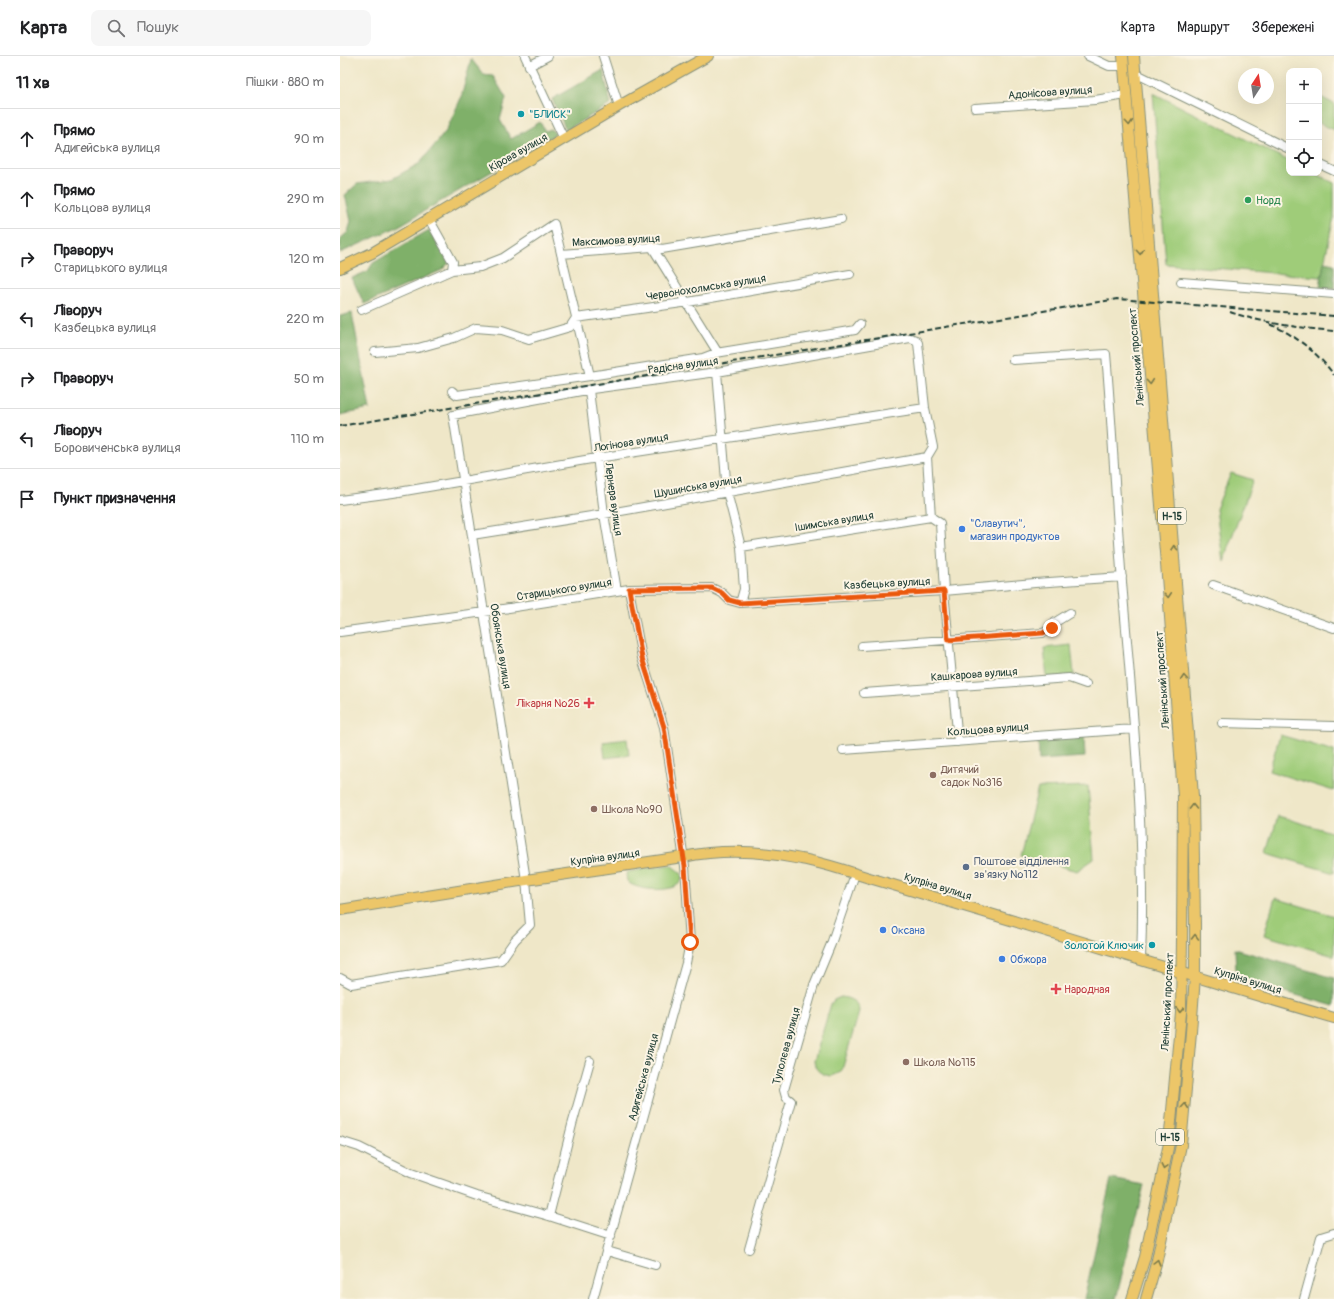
<!DOCTYPE html>
<html lang="uk">
<head>
<meta charset="utf-8">
<style>
	body { margin:0; font-family:Pangolin,sans-serif; background:#f6f6f6; color:#202124 }
	.controls { position:absolute; right:12px; top:12px; display:grid; overflow:hidden; border-radius:8px; box-shadow:0 4px 16px #0002 }
	.controls button { width:36px; height:36px; display:grid; place-items:center; padding:0; border:0; border-bottom:1px solid #e0e0e0; background:#fff; color:#202124; font:20px sans-serif }
	.compass { position:absolute; left:898px; top:12px; width:36px; height:36px; border-radius:50%; background:#fff; box-shadow:0 4px 16px #0002; rotate:12deg }
	.stop { position:absolute; width:12px; height:12px; margin:-9px; border:3px solid #ea580c; border-radius:50%; background:#fff }
	.stop.end { background:#ea580c; border-color:#fff; box-shadow:0 1px 4px #0008 }
	.list { margin:0; padding:0; list-style:none }
	h2 { display:flex; justify-content:space-between; align-items:center; height:52px; margin:0; padding:0 16px; font-size:17px }
	h2 small { font-size:13px; font-weight:400; color:#757577 }
	.list li { display:grid; grid-template-columns:26px 1fr auto; gap:12px; align-items:center; box-sizing:border-box; height:60px; padding:0 16px; border-top:1px solid #e0e0e0 }
	.list b { display:block; font-size:15px; white-space:nowrap }
	.list p { margin:0; font-size:13px; white-space:nowrap; color:#757577 }
	.list em { font-size:13px; font-style:normal; color:#757577 }
	.icon { flex:none; width:22px; height:22px; fill:none; stroke:currentColor; stroke-width:2; stroke-linecap:round; stroke-linejoin:round }
	.map { position:relative; flex:none; width:994px; height:1243px; overflow:hidden }
	header { display:flex; align-items:center; gap:24px; box-sizing:border-box; height:56px; padding:0 20px; background:#fff; border-bottom:1px solid #e0e0e0 }
	header strong { font-size:19px }
	nav { display:flex; gap:22px; margin-inline-start:auto; font-size:14px }
	.search { width:280px; height:36px; background:#f6f6f6; display:flex; align-items:center; gap:10px; box-sizing:border-box; padding:0 14px; border-radius:8px; color:#757577; font-size:15px }
	main { display:flex }
	aside { flex:1; background:#fff }
	.map>svg:first-child { display:block }
</style>
</head>
<body>
<header>
<strong>Карта</strong>
<div class="search"><svg class="icon" aria-label="search" viewBox="0 0 24 24"><circle cx="10" cy="10" r="6"/><path d="M15 15l6 6"/></svg>Пошук</div>
<nav><a>Карта</a><a>Маршрут</a><a>Збережені</a></nav>
</header>
<main>
<aside>
<h2>11 хв<small>Пішки · 880 m</small></h2>
<ul class="list">
<li><svg class="icon" aria-label="ahead" viewBox="0 0 24 24"><path d="M12 20V5M6 11l6-6 6 6"/></svg><div><b>Прямо</b><p>Адигейська вулиця</p></div><em>90 m</em></li>
<li><svg class="icon" aria-label="ahead" viewBox="0 0 24 24"><path d="M12 20V5M6 11l6-6 6 6"/></svg><div><b>Прямо</b><p>Кольцова вулиця</p></div><em>290 m</em></li>
<li><svg class="icon" aria-label="right" viewBox="0 0 24 24"><path d="M7 20v-9h11M14 6l5 5-5 5"/></svg><div><b>Праворуч</b><p>Старицького вулиця</p></div><em>120 m</em></li>
<li><svg class="icon" aria-label="left" viewBox="0 0 24 24"><path d="M17 20v-9H6M10 6l-5 5 5 5"/></svg><div><b>Ліворуч</b><p>Казбецька вулиця</p></div><em>220 m</em></li>
<li><svg class="icon" aria-label="right" viewBox="0 0 24 24"><path d="M7 20v-9h11M14 6l5 5-5 5"/></svg><div><b>Праворуч</b></div><em>50 m</em></li>
<li><svg class="icon" aria-label="left" viewBox="0 0 24 24"><path d="M17 20v-9H6M10 6l-5 5 5 5"/></svg><div><b>Ліворуч</b><p>Боровиченська вулиця</p></div><em>110 m</em></li>
<li><svg class="icon" aria-label="arrive" viewBox="0 0 24 24"><path d="M6 21V4h12l-3 4 3 4H6"/></svg><div><b>Пункт призначення</b></div></li>
</ul>
</aside>
<div class="map">
<svg width="994" height="1243" viewBox="0 0 994 1243">
	<rect width="100%" height="100%" fill="#fcf5e5"/>
	<filter id="ink" filterUnits="userSpaceOnUse"><feTurbulence type="fractalNoise" baseFrequency=".025" numOctaves="2"/><feDisplacementMap in="SourceGraphic" scale="8" xChannelSelector="R" yChannelSelector="G"/><feConvolveMatrix kernelMatrix="1 2 1 2 8 2 1 2 1" color-interpolation-filters="sRGB"/></filter>
	<filter id="wash" filterUnits="userSpaceOnUse"><feTurbulence type="fractalNoise" baseFrequency=".012" numOctaves="4" result="noise"/><feDisplacementMap in="SourceGraphic" scale="16" xChannelSelector="R" yChannelSelector="G"/><feGaussianBlur stdDeviation="0.9" result="paint"/><feColorMatrix in="noise" values="0 0 0 0 0 0 0 0 0 0 0 0 0 0 0 0 0 1.4 0 .05"/><feComposite in="paint" operator="in"/></filter>
	<g filter="url(#wash)">
		<rect width="100%" height="100%" fill="#efe7c8"/>
		<!-- green -->
		<path fill="#9fcc79" stroke="#5f8456" d="M813,37l136,68v12h25l20,10v34l-13,60 -155,-13z
			M979,40l15,8v26l-15,-7z
			M891,417l22,7 -30,81 -7,-52z
			M731,589l3,30 -27,3 -3,-30z
			M940,679l54,16v40l-65,-20z
			M287,683l2,16 -24,3 -2,-16z
			M748,730l6,73 -17,12 -56,-16 17,-67z
			M938,760l56,17v40l-67,-20z
			M328,809l4,1 9,7c9,21 -44,20 -54,8l-1,-7 2,-2z
			M935,842l59,18v40l-70,-21z
			M501,941c9,1 18,5 18,15l-17,58 -3,3 -7,3c-9,-1 -17,-4 -18,-15l17,-57 3,-4z"/>
		<!-- forest -->
		<path fill="#7fb069" stroke="#4f764e" d="M131,3l13,16 9,1 13,22 -6,22 11,19 29,-17 5,9 6,-2 5,5 -159,93 -57,26v-14l8,-7 3,-11 -6,-26 12,-11 35,-5 28,-16 26,-32 15,-33z
			M263,14l8,34 -45,26 -14,-31z
			M89,174l20,33 -7,7 -78,34 -12,-26 16,-7 5,-8z
			M984,206l10,2v24l-14,-1z
			M12,257l18,96 -30,6v-99z
			M744,680l1,21 -46,3 -1,-21z
			M895,893l99,29v28l-90,-26 -8,-7z
			M771,1123l33,6 -28,114h-32z"/>
	</g>
	<g filter="url(#ink)">
		<g fill="none" stroke-linecap="round" stroke-linejoin="round">
			<!-- minor casing -->
			<g stroke="#87927e" stroke-width="10">
				<path id="minor" d="M185,0l39,83
					M263,0l16,50
					M748,0l21,10h14
					M189,10l19,-10
					M797,18l152,75
					M635,52l120,-8 31,-5
					M979,108l15,7
					M89,163l24,43 -1,8
					M312,191l66,106
					M221,198l91,-7 10,2 179,-30
					M841,226l153,12
					M21,254l91,-40 28,-3 23,-9 51,-34 36,152
					M35,296l43,-4 36,-10 22,-10 26,2 27,9 41,-12 6,-9 106,-15 168,-29
					M673,304l93,-6c7,80 10,160 17,240 10,121 23,243 18,365
					M377,316l10,120 14,55 3,42 -4,14
					M252,333l-3,1 15,124 13,77
					M112,335l5,4 133,-19 113,-18 13,-5 139,-23 5,-6
					M0,444l53,-7 204,-35 328,-50
					M132,479l132,-21 323,-57
					M401,491l190,-30
					M873,529l121,43
					M0,576l144,-20 145,-23 83,-1 10,5 7,7 11,3 204,-12 91,-8 87,-6
					M522,590l181,-13 9,-5 2,-5 16,-10
					M524,637l205,-15 17,6
					M882,667l112,3
					M503,694l291,-21
					M0,922l11,6 150,-24 14,-20 15,-15 -4,-45 -73,-465 139,-26 125,-17 193,-34 6,2 2,3 7,65 8,39 -6,10 4,60 9,6 4,68 14,151
					M0,1085l19,6 52,26 66,23 72,20 62,20
					M209,1160l23,-91 18,-64
					M409,1193l42,-148 -5,-4 -2,-7 30,-105 17,-41 24,-70
					M267,1195l48,14
					M253,1243l93,-336 4,-21 -5,-76 -21,-139 -22,-69 -13,-69
					M964,1243l17,-62 13,-4"/>
			</g>
			<!-- major casing -->
			<g stroke="#87927e" stroke-width="12">
				<path id="major" d="M783,0l44,520 16,220 -1,142 -1,75 -12,130 -24,114 -13,42
					M794,0l59,740 2,128v52l-4,56 -10,113 -24,115 -11,39
					M0,212l32,-15 247,-147 89,-50
					M0,854l186,-30 157,-23c39,-8 80,-6 118,2 24,4 48,13 72,20 33,10 67,20 101,30 120,36 239,74 360,109"/>
			</g>
			<!-- minor -->
			<use href="#minor" stroke="#fff" stroke-width="8"/>
			<!-- major -->
			<use href="#major" stroke="#ecc669" stroke-width="10"/>
			<!-- rail -->
			<path stroke="#1f3d34" stroke-width="2" stroke-dasharray="6 3" stroke-linecap="butt" d="M890,256c32,11 70,16 104,19
				M930,268c25,11 48,29 64,51
				M0,370l777,-127 217,17"/>
		</g>
		<!-- one-way arrows -->
		<defs><path id="oneway-chevron" d="M-2-3.5L2.5 0L-2 3.5" fill="none" stroke-width="1.6" stroke-linecap="round" stroke-linejoin="round"/></defs>
		<g stroke="#7b7b4c">
			<use href="#oneway-chevron" transform="translate(789 67) rotate(85)"/>
			<use href="#oneway-chevron" transform="translate(800 196) rotate(85)"/>
			<use href="#oneway-chevron" transform="translate(810 326) rotate(85)"/>
			<use href="#oneway-chevron" transform="translate(834 492) rotate(-95)"/>
			<use href="#oneway-chevron" transform="translate(828 539) rotate(86)"/>
			<use href="#oneway-chevron" transform="translate(844 622) rotate(-94)"/>
			<use href="#oneway-chevron" transform="translate(853 751) rotate(-91)"/>
			<use href="#oneway-chevron" transform="translate(855 881) rotate(-90)"/>
			<use href="#oneway-chevron" transform="translate(840 954) rotate(92)"/>
			<use href="#oneway-chevron" transform="translate(845 1050) rotate(-85)"/>
			<use href="#oneway-chevron" transform="translate(824 1111) rotate(102)"/>
			<use href="#oneway-chevron" transform="translate(817 1206) rotate(-75)"/>
		</g>
	</g>
	<g fill="none" stroke-linecap="round" stroke-linejoin="round" filter="url(#ink)">
		<!-- route -->
		<path stroke="#ea580c" stroke-width="5" d="M350,886l-5,-76 -21,-139 -22,-69 -13,-69 83,-1 10,5 7,7 11,3 204,-12 4,49 95,-7 9,-5"/>
	</g>
	<!-- markers -->
	<g fill="#0f9aa8" stroke="#fcf5e5" stroke-width="1.5">
		<circle cx="181" cy="58" r="4"/>
		<circle cx="812" cy="889" r="4"/>
	</g>
	<circle fill="#2e9e5b" stroke="#fcf5e5" stroke-width="1.5" cx="908" cy="144" r="4"/>
	<g fill="#3f7fe0" stroke="#fcf5e5" stroke-width="1.5">
		<circle cx="622" cy="473" r="4"/>
		<circle cx="543" cy="874" r="4"/>
		<circle cx="662" cy="903" r="4"/>
	</g>
	<g fill="#e0444e" stroke="#fcf5e5" stroke-width="1.5">
		<path d="M247 641h4v4h4v4h-4v4h-4v-4h-4v-4h4z"/>
		<path d="M714 927h4v4h4v4h-4v4h-4v-4h-4v-4h4z"/>
	</g>
	<g fill="#8d6e63" stroke="#fcf5e5" stroke-width="1.5">
		<circle cx="593" cy="719" r="4"/>
		<circle cx="254" cy="753" r="4"/>
		<circle cx="566" cy="1006" r="4"/>
	</g>
	<circle fill="#5c6f8a" stroke="#fcf5e5" stroke-width="1.5" cx="626" cy="811" r="4"/>
	<g text-anchor="middle" stroke-width="4" stroke-linejoin="round" paint-order="stroke">
		<!-- shield labels -->
		<g fill="#fcf5e5" stroke="#617469" stroke-width="1">
			<rect x="818" y="452" width="28" height="16" rx="3"/>
			<rect x="816" y="1073" width="28" height="16" rx="3"/>
		</g>
		<g font-size="10" font-weight="bold" fill="#1f3d34">
			<text x="832" y="464">Н-15</text>
			<text x="830" y="1085">Н-15</text>
		</g>
		<!-- street labels -->
		<g font-size="11" fill="#1f3d34" stroke="#fcf5e5">
			<text transform="translate(710 36) rotate(-4)" y="4">Адонісова вулиця</text>
			<text transform="translate(178 96) rotate(-30)" y="4">Кірова вулиця</text>
			<text transform="translate(276 184) rotate(-3)" y="4">Максимова вулиця</text>
			<text transform="translate(366 231) rotate(-9)" y="4">Червонохолмська вулиця</text>
			<text transform="translate(796 301) rotate(-95)" y="4">Ленінський проспект</text>
			<text transform="translate(343 309) rotate(-8)" y="4">Радісна вулиця</text>
			<text transform="translate(291 386) rotate(-9)" y="4">Логінова вулиця</text>
			<text transform="translate(358 430) rotate(-10)" y="4">Шушинська вулиця</text>
			<text transform="translate(274 443) rotate(82)" y="4">Лернера вулиця</text>
			<text transform="translate(494 465) rotate(-9)" y="4">Ішимська вулиця</text>
			<text transform="translate(547 527) rotate(-3)" y="4">Казбецька вулиця</text>
			<text transform="translate(224 533) rotate(-9)" y="4">Старицького вулиця</text>
			<text transform="translate(161 590) rotate(81)" y="4">Обоянська вулиця</text>
			<text transform="translate(634 618) rotate(-4)" y="4">Кашкарова вулиця</text>
			<text transform="translate(822 624) rotate(-94)" y="4">Ленінський проспект</text>
			<text transform="translate(648 673) rotate(-4)" y="4">Кольцова вулиця</text>
			<text transform="translate(265 801) rotate(-8)" y="4">Купріна вулиця</text>
			<text transform="translate(598 830) rotate(17)" y="4">Купріна вулиця</text>
			<text transform="translate(908 924) rotate(17)" y="4">Купріна вулиця</text>
			<text transform="translate(827 946) rotate(-87)" y="4">Ленінський проспект</text>
			<text transform="translate(446 990) rotate(-75)" y="4">Туполєва вулиця</text>
			<text transform="translate(303 1021) rotate(-75)" y="4">Адигейська вулиця</text>
		</g>
		<!-- culture labels -->
		<g font-size="11" fill="#0d838f" stroke="#fcf5e5" text-anchor="start">
			<text x="189" y="62">"БЛИСК"</text>
			<text x="804" y="893" text-anchor="end">Золотой Ключик</text>
		</g>
		<!-- leisure labels -->
		<g font-size="11" fill="#27864d" stroke="#fcf5e5" text-anchor="start">
			<text x="916" y="148">Норд</text>
		</g>
		<!-- shop labels -->
		<g font-size="11" fill="#366cbe" stroke="#fcf5e5" text-anchor="start">
			<text x="630" y="471">"Славутич",<tspan x="630" dy="13">магазин продуктов</tspan></text>
			<text x="551" y="878">Оксана</text>
			<text x="670" y="907">Обжора</text>
		</g>
		<!-- health labels -->
		<g font-size="11" fill="#be3a42" stroke="#fcf5e5" text-anchor="end">
			<text x="240" y="651">Лікарня №26</text>
			<text x="724" y="937" text-anchor="start">Народная</text>
		</g>
		<!-- education labels -->
		<g font-size="11" fill="#785e54" stroke="#fcf5e5" text-anchor="start">
			<text x="601" y="717">Дитячий<tspan x="601" dy="13">садок №316</tspan></text>
			<text x="262" y="757">Школа №90</text>
			<text x="574" y="1010">Школа №115</text>
		</g>
		<!-- service labels -->
		<g font-size="11" fill="#4e5e75" stroke="#fcf5e5" text-anchor="start">
			<text x="634" y="809">Поштове відділення<tspan x="634" dy="13">зв'язку №112</tspan></text>
		</g>
	</g>
</svg>
<div class="controls">
<button>+</button>
<button>−</button>
<button><svg class="icon" aria-label="locate" viewBox="0 0 24 24"><circle cx="12" cy="12" r="6"/><path d="M12 2v4M12 18v4M2 12h4M18 12h4"/></svg></button>
</div>
<svg class="compass" viewBox="-18 -18 36 36"><path d="M0-13l5 13h-10z" fill="#e53935"/><path d="M0 13l5-13h-10z" fill="#757577"/></svg>
<div class="stop" style="left:350px;top:886px"></div>
<div class="stop end" style="left:712px;top:572px"></div>
</div>
</main>
</body>
</html>
